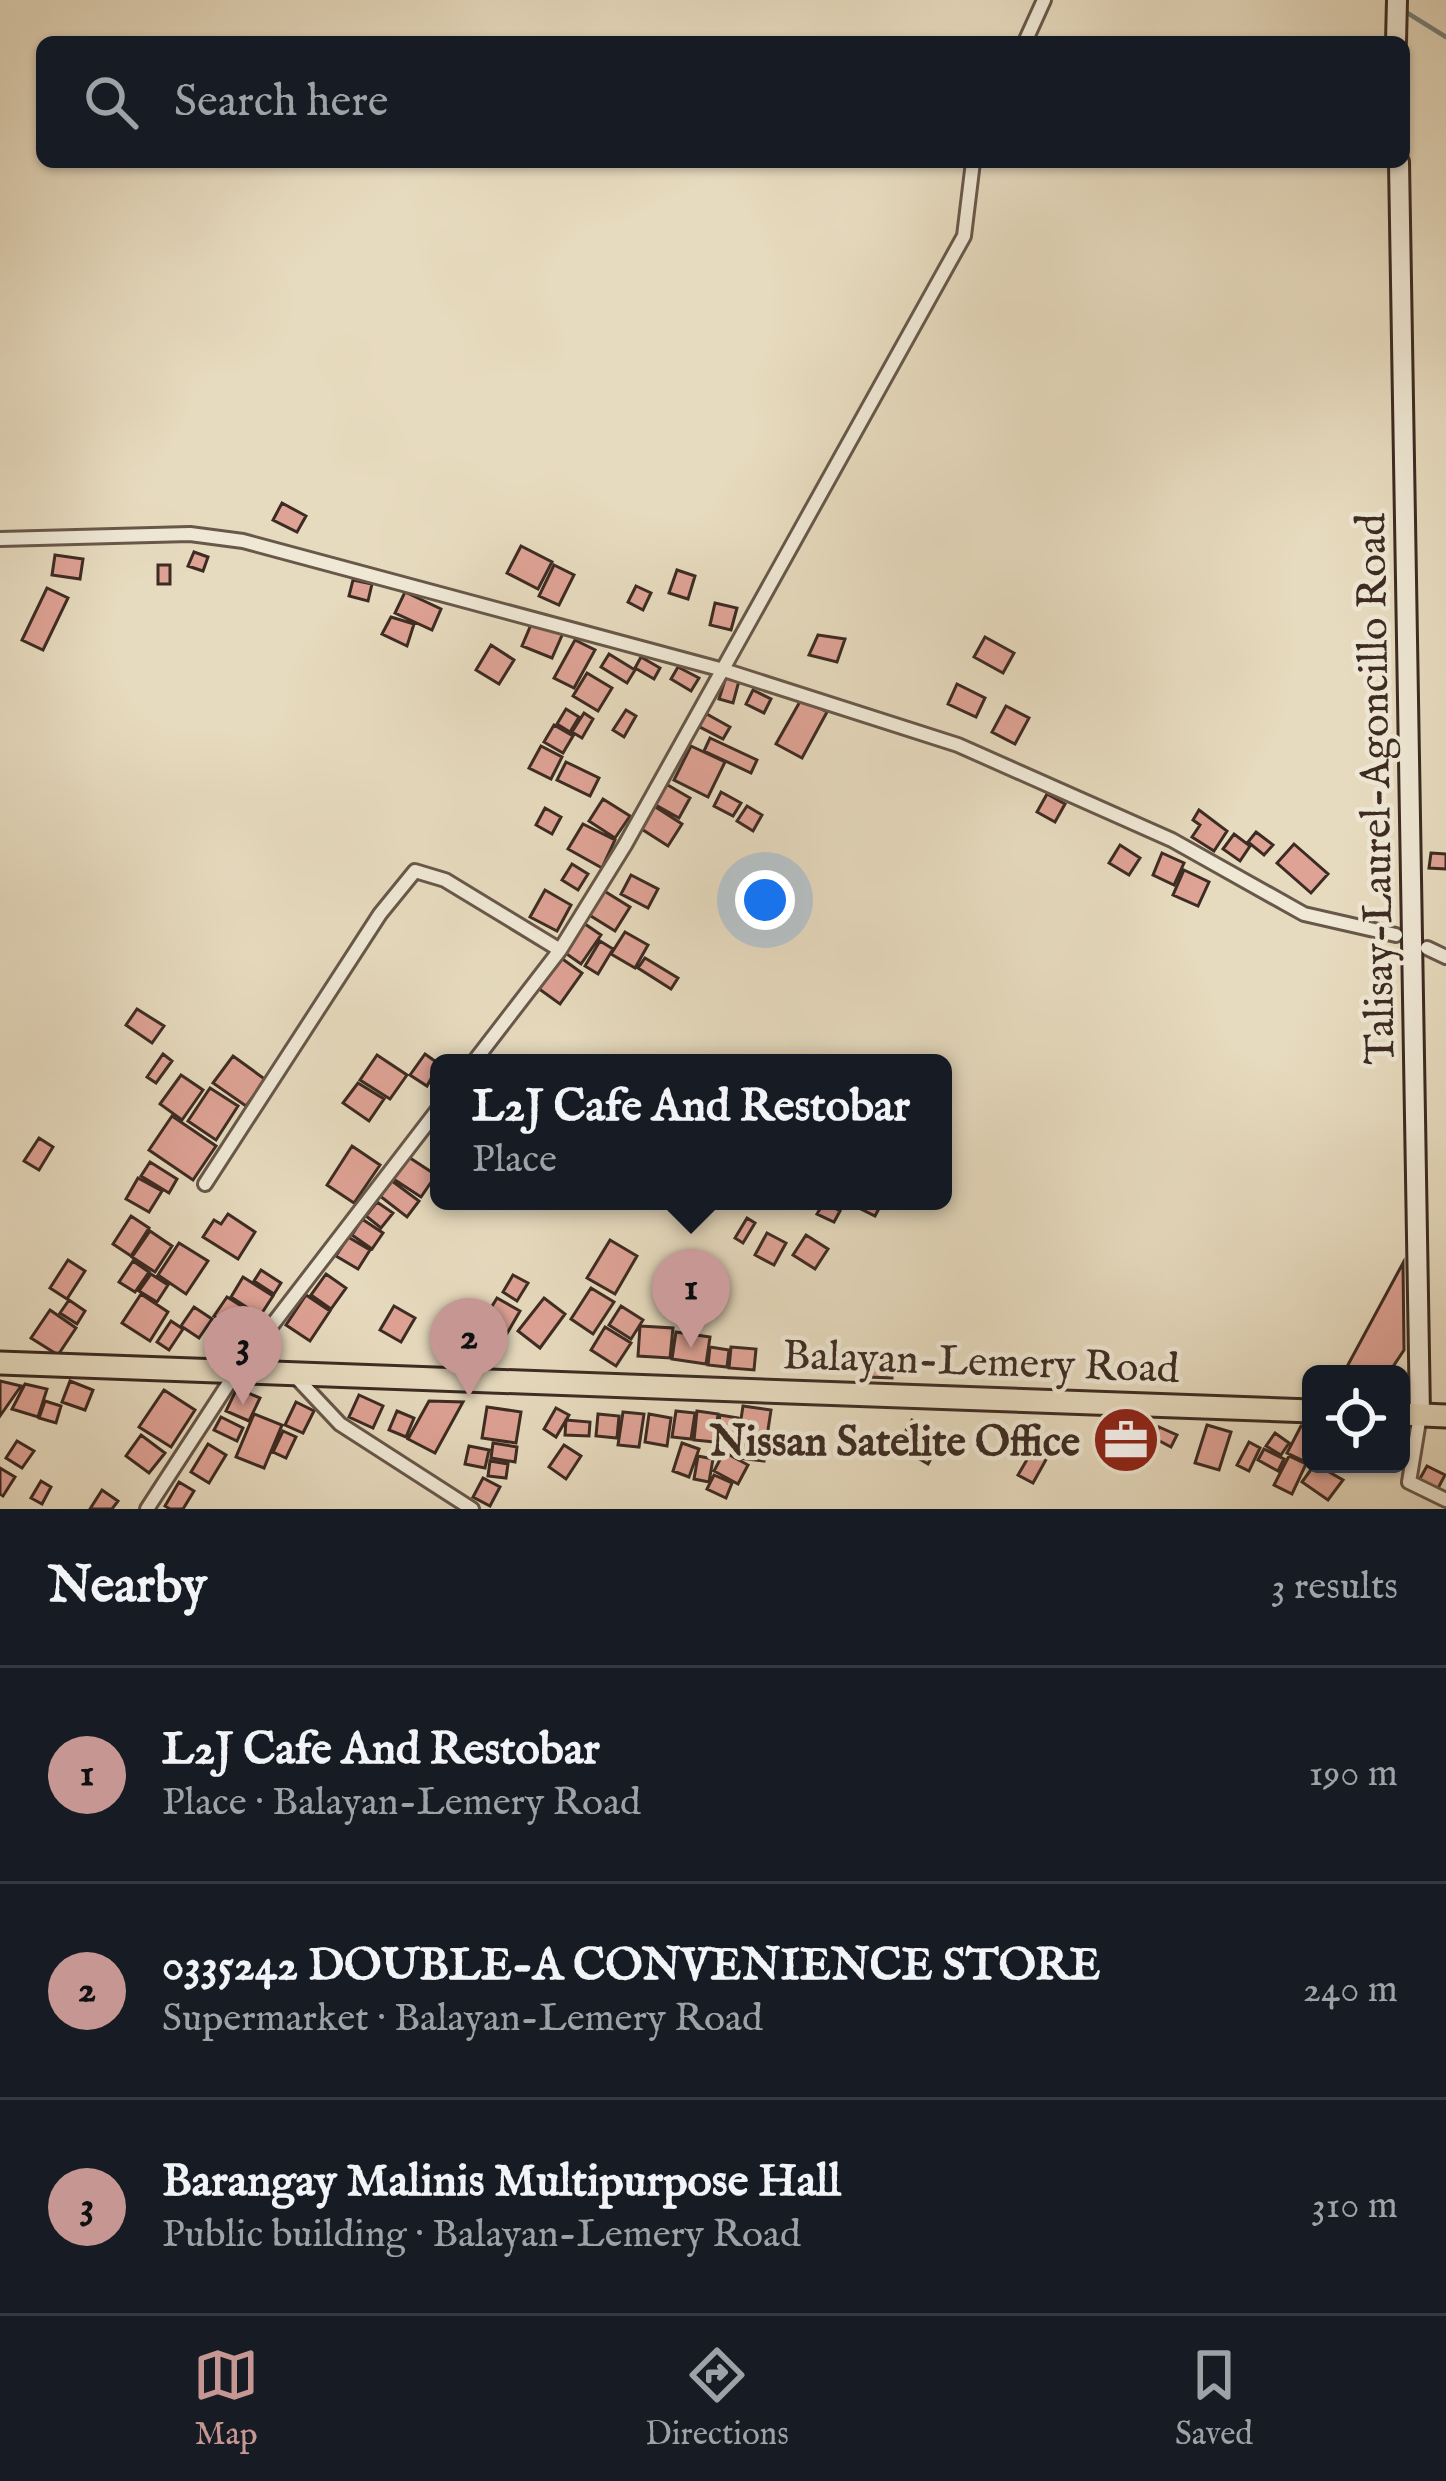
<!DOCTYPE html>
<html lang="en">
<head>
<meta charset="utf-8">
<style>
	body { margin:0; font-family:"IM FELL English",serif; background:#20242c; color:#f1f3f6 }
	.controls { position:absolute; right:36px; bottom:36px; display:grid; overflow:hidden; border-radius:18px; box-shadow:0 3px 9px #0004 }
	.controls button { width:108px; height:108px; display:grid; place-items:center; padding:0; border:0; border-bottom:3px solid #363941; background:#171b24; color:#f1f3f6; font:60px sans-serif }
	.you { position:absolute; left:765px; top:900px; width:42px; height:42px; margin:-30px; border:9px solid #fff; border-radius:50%; background:#1a73e8; box-shadow:0 0 0 18px #1a73e833 }
	.badge { display:grid; place-items:center; width:78px; height:78px; border-radius:50%; background:#c59692; color:#111; font-size:39px; font-weight:700 }
	.pin { position:absolute; translate:-50% -99px; filter:drop-shadow(0 3px 6px #0008) }
	.pin::after { content:''; position:absolute; top:63px; width:42px; height:36px; background:inherit; clip-path:polygon(0 0,100% 0,50% 100%) }
	.popup { position:absolute; left:430px; top:1054px; width:522px; height:156px; box-sizing:border-box; display:grid; place-content:center; border-radius:18px; background:#171b24; filter:drop-shadow(0 3px 9px #0005); font-size:39px; white-space:nowrap; color:#9ea1a6 }
	.popup b { font-size:45px; color:#f1f3f6 }
	.popup::after { content:''; position:absolute; left:50%; top:100%; margin-left:-24px; border:24px solid transparent; border-top-color:#171b24 }
	.list { margin:0; padding:0; list-style:none }
	h2 { display:flex; justify-content:space-between; align-items:center; height:156px; margin:0; padding:0 48px; font-size:51px }
	h2 small { font-size:39px; font-weight:400; color:#9ea1a6 }
	.list li { display:grid; grid-template-columns:78px 1fr auto; gap:36px; align-items:center; box-sizing:border-box; height:216px; padding:0 48px; border-top:3px solid #363941 }
	.list b { display:block; font-size:45px; white-space:nowrap }
	.list p { margin:0; font-size:39px; white-space:nowrap; color:#9ea1a6 }
	.list em { font-size:39px; font-style:normal; color:#9ea1a6 }
	.icon { flex:none; width:66px; height:66px; fill:none; stroke:currentColor; stroke-width:2; stroke-linecap:round; stroke-linejoin:round }
	.map { position:relative; flex:none; width:1446px; height:1509px; overflow:hidden }
	.search { position:absolute; background:#171b24; box-shadow:0 3px 9px #0004; left:36px; right:36px; top:36px; height:132px; display:flex; align-items:center; gap:30px; box-sizing:border-box; padding:0 42px; border-radius:18px; color:#9ea1a6; font-size:45px }
	.sheet { height:804px; background:#171b24 }
	nav { display:flex; justify-content:space-around; align-items:center; box-sizing:border-box; height:168px; border-top:3px solid #363941; background:#171b24; font-size:33px; color:#9ea1a6 }
	nav a { display:grid; justify-items:center; gap:6px }
	nav .on { color:#c59692 }
	.map>svg:first-child { display:block }
</style>
</head>
<body>
<div class="map">
<svg width="1446" height="1509" viewBox="0 0 1446 1509">
	<rect width="100%" height="100%" fill="#e7dbbf"/>
	<filter id="stains"><feTurbulence type="fractalNoise" baseFrequency=".00167" numOctaves="4"/><feColorMatrix values="0 0 0 0 .2 0 0 0 0 .09 0 0 0 0 .02 0 0 0 .5 -.17"/></filter>
	<radialGradient id="worn" r=".72"><stop offset=".6" stop-color="#630" stop-opacity="0"/><stop offset="1" stop-color="#630" stop-opacity=".3"/></radialGradient>
	<g fill="none" stroke-linecap="round" stroke-linejoin="round">
		<!-- stream -->
		<path stroke="#74817c" stroke-width="4.5" d="M1401,9l45,28"/>
	</g>
	<!-- building -->
	<path fill="#dfa396" stroke="#3d2c23" stroke-width="3" d="M282,503l24,13 -9,16 -24,-12z
		M521,546l31,16 -14,27 -31,-16z
		M194,552l14,5 -5,14 -15,-5z
		M55,555l28,4 -3,20 -28,-4z
		M158,565h12v19h-12z
		M554,565l20,10 -15,30 -20,-9z
		M677,570l18,6 -7,23 -19,-6z
		M353,580l19,4 -4,17 -19,-5z
		M636,586l15,7 -8,17 -15,-8z
		M47,588l21,10 -25,52 -21,-10z
		M405,592l36,17 -9,21 -37,-17z
		M715,603l22,5 -6,22 -21,-5z
		M391,617l23,7 -7,22 -25,-12z
		M533,620l30,13 -11,25 -30,-12z
		M818,635l27,4 -8,23 -28,-7z
		M985,637l29,16 -11,20 -29,-16z
		M575,640l20,10 -21,38 -20,-10z
		M491,645l23,15 -15,24 -23,-14z
		M609,654l26,16 -8,13 -26,-16z
		M641,657l19,11 -6,11 -19,-11z
		M678,667l21,11 -8,13 -20,-12z
		M587,673l25,15 -14,23 -25,-15z
		M726,677l13,4 -6,22 -14,-4z
		M957,684l28,14 -9,19 -28,-13z
		M753,690l18,9 -7,14 -18,-9z
		M802,698l25,14 -25,46 -26,-14z
		M1006,706l23,12 -14,26 -23,-12z
		M566,709l13,8 -9,15 -13,-8z
		M626,710l10,6 -12,21 -11,-7z
		M584,713l9,6 -11,19 -10,-6z
		M705,713l25,14 -7,12 -25,-13z
		M554,725l19,11 -10,17 -19,-11z
		M710,738l47,22 -6,13 -47,-22z
		M541,746l21,11 -11,22 -22,-11z
		M691,746l34,16 -17,35 -34,-17z
		M566,762l33,16 -9,18 -33,-16z
		M666,784l24,14 -11,20 -25,-14z
		M721,792l20,11 -8,13 -19,-10z
		M1047,794l18,10 -10,18 -18,-10z
		M603,799l27,17 -15,22 -26,-17z
		M654,806l28,18 -14,22 -28,-18z
		M747,806l15,9 -9,16 -16,-10z
		M545,808l16,9 -9,17 -16,-9z
		M1199,810l28,21 -13,20 -22,-14 8,-12 -7,-5z
		M583,824l32,16 -13,28 -34,-19z
		M1256,832l17,13 -9,10 -16,-13z
		M1234,834l16,12 -10,15 -17,-12z
		M1294,844l34,30 -17,19 -34,-30z
		M1120,845l20,13 -11,17 -20,-12z
		M1162,853l22,10 -10,22 -21,-10z
		M1431,853l15,1v15l-17,-1z
		M572,864l16,10 -10,16 -16,-10z
		M1184,870l25,12 -11,24 -25,-11z
		M631,875l27,14 -10,19 -27,-14z
		M601,889l29,18 -15,24 -29,-18z
		M545,890l26,15 -14,26 -27,-14z
		M582,922l19,13 -20,29 -20,-14z
		M625,932l23,13 -13,23 -24,-14z
		M600,941l13,8 -15,25 -13,-8z
		M557,955l25,18 -22,31 -25,-18z
		M645,958l33,20 -7,11 -33,-21z
		M137,1009l27,17 -12,17 -26,-18z
		M163,1054l9,7 -16,22 -9,-6z
		M425,1054l14,10 -12,22 -17,-11z
		M377,1055l30,20 -17,24 -30,-19z
		M233,1056l33,24 -20,26 -33,-23z
		M181,1075l22,15 -21,30 -22,-16z
		M358,1083l26,16 -15,22 -26,-18z
		M210,1088l28,18 -22,34 -28,-19z
		M172,1116l44,30 -23,34 -44,-30z
		M39,1138l14,9 -14,23 -15,-9z
		M352,1146l28,19 -26,38 -27,-18z
		M407,1156l29,19 -15,22 -29,-19z
		M150,1162l27,17 -8,14 -28,-17z
		M138,1178l24,13 -13,21 -23,-13z
		M392,1181l27,20 -12,16 -27,-21z
		M860,1201h23l-8,15 -18,-9z
		M377,1202l16,11 -12,15 -15,-12z
		M824,1202l16,9 -6,11 -17,-8z
		M228,1214l27,18 -17,27 -35,-22 11,-17 7,4z
		M131,1216l18,12 -18,28 -18,-12z
		M747,1218l8,5 -12,20 -8,-5z
		M362,1219l21,14 -11,16 -20,-14z
		M150,1231l22,15 -17,26 -23,-15z
		M767,1233l19,10 -12,22 -19,-10z
		M806,1235l22,14 -13,20 -22,-14z
		M348,1237l22,13 -12,19 -22,-13z
		M610,1240l27,16 -22,38 -28,-16z
		M179,1243l29,18 -22,33 -28,-19z
		M68,1260l17,11 -18,28 -17,-11z
		M133,1261l16,11 -14,20 -16,-10z
		M1403,1263l1,87 -16,24h-45z
		M261,1270l20,13 -7,11 -20,-13z
		M151,1274l17,11 -11,17 -18,-11z
		M326,1274l20,14 -15,21 -20,-14z
		M513,1275l15,8 -11,18 -14,-9z
		M243,1277l30,19 -13,20 -29,-19z
		M591,1288l23,14 -21,32 -22,-15z
		M141,1294l27,18 -18,29 -28,-18z
		M306,1295l24,16 -20,30 -24,-16z
		M227,1297l24,15 -13,20 -24,-16z
		M497,1298l23,13 -19,33 -24,-13z
		M544,1298l21,16 -25,34 -22,-17z
		M69,1300l16,11 -8,13 -17,-11z
		M394,1306l21,12 -14,24 -21,-12z
		M621,1306l22,14 -12,19 -22,-14z
		M194,1307l18,12 -13,19 -18,-12z
		M50,1310l26,18 -18,27 -27,-17z
		M171,1321l12,8 -14,21 -12,-8z
		M640,1326l33,2 -3,30 -32,-2z
		M605,1327l26,16 -15,23 -25,-16z
		M676,1332l34,5 -4,27 -34,-5z
		M482,1337l18,10 -9,15 -17,-11z
		M710,1347l19,3 -2,17 -19,-2z
		M731,1347l25,2 -2,21 -25,-2z
		M868,1365l24,1v12l-24,-1z
		M0,1381l21,5 -21,30z
		M70,1381l23,9 -8,20 -23,-8z
		M25,1384l22,5 -9,28 -26,-8z
		M237,1388l23,10 -11,23 -23,-10z
		M164,1390l31,20 -24,37 -32,-20z
		M359,1395l24,11 -10,22 -24,-11z
		M45,1401l16,5 -5,17 -17,-5z
		M429,1401l34,1 -28,51 -27,-14z
		M296,1402l18,9 -11,22 -18,-8z
		M743,1406l28,4 -5,33 -28,-4z
		M487,1407l34,5 -5,31 -34,-5z
		M556,1408l13,7 -13,22 -12,-8z
		M397,1411l17,7 -8,19 -17,-7z
		M676,1411l19,2 -4,26 -19,-2z
		M697,1411l21,3 -3,28 -21,-2z
		M623,1412l21,2 -5,33 -21,-2z
		M254,1414l28,11 -18,43 -28,-11z
		M598,1414l21,2 -2,22 -21,-2z
		M649,1414l22,4 -4,28 -22,-4z
		M720,1415l18,3 -4,25 -18,-3z
		M221,1417l22,11 -6,13 -23,-11z
		M566,1420l24,2 -1,14 -24,-1z
		M912,1420l30,18 -14,26 -31,-18z
		M1147,1423l-4,34 -39,-2 7,-31z
		M1207,1425l24,7 -12,38 -24,-7z
		M1301,1426h10l-5,36 -19,-9z
		M1159,1427l18,8 -6,12 -17,-9z
		M283,1431l13,6 -10,21 -13,-6z
		M1275,1433l14,10 -8,12 -15,-9z
		M141,1435l24,18 -16,20 -23,-17z
		M1039,1439l14,8 -20,36 -15,-8z
		M17,1441l17,10 -12,17 -16,-10z
		M1249,1442l11,6 -11,23 -12,-6z
		M493,1443l24,4 -2,15 -24,-4z
		M682,1443l17,6 -10,28 -16,-6z
		M739,1443l27,4 -2,14 -27,-3z
		M208,1444l18,11 -17,28 -18,-11z
		M564,1445l17,11 -15,23 -17,-12z
		M469,1446l20,4 -4,18 -20,-4z
		M1264,1449l20,10 -6,12 -20,-11z
		M724,1452l24,13 -10,19 -24,-13z
		M698,1456l15,3 -4,23 -15,-3z
		M1289,1456l17,8 -14,30 -18,-9z
		M490,1461l18,3 -2,14 -18,-2z
		M1315,1464l28,16 -15,20 -26,-18z
		M1427,1466l18,9 -10,19 -18,-10z
		M0,1468l15,9 -12,19 -3,-2z
		M714,1475l18,8 -6,15 -19,-9z
		M483,1478l17,9 -10,19 -17,-9z
		M41,1481l10,6 -9,17 -11,-6z
		M179,1482l15,9 -11,18h-13l-5,-3z
		M102,1490l16,11 -6,8h-22z"/>
	<g fill="none" stroke-linecap="round" stroke-linejoin="round">
		<!-- street casing -->
		<g stroke="#68584a" stroke-width="18">
			<path id="street" d="M1025,42l19,-42
				M0,539l190,-5 53,7 484,130 231,74 214,95 132,74 92,21
				M1427,948l19,9
				M473,1063l87,-113 65,-105 339,-609 9,-74
				M205,1184l175,-270 35,-43 30,9 115,70
				M293,1374l47,50 132,85
				M1420,1415l-11,67 37,18
				M147,1509l89,-137 203,-264"/>
		</g>
		<!-- secondary casing -->
		<g stroke="#3d2c23" stroke-width="24">
			<path id="secondary" d="M1396,42l1,-42
				M1399,162l21,1253"/>
		</g>
		<!-- primary casing -->
		<g stroke="#3d2c23" stroke-width="27">
			<path id="primary" d="M0,1363l1311,48
				M1401,1414l45,2"/>
		</g>
		<!-- street -->
		<use href="#street" stroke="#efe8d5" stroke-width="12"/>
		<!-- secondary -->
		<use href="#secondary" stroke="#efe8d5" stroke-width="18"/>
		<!-- primary -->
		<use href="#primary" stroke="#e7dbbf" stroke-width="21"/>
	</g>
	<!-- icons -->
	<defs>
		<g id="office-disc" transform="scale(3.45)"><circle r="9.5" fill="#8f2418" stroke="#efe8d5"/><path d="M-6-3h4V-5.5h4V-3h4V5H-6ZM-1-4.5V-3h2v-1.5ZM-6 0V1H6V0Z" fill="#fff"/></g>
	</defs>
	<g fill-rule="evenodd">
		<use href="#office-disc" x="1126" y="1440"/>
	</g>
	<g text-anchor="middle" stroke-width="9" stroke-linejoin="round" paint-order="stroke">
		<!-- street labels -->
		<g font-size="42" fill="#3d2c23" stroke="#efe8d5">
			<text transform="translate(1374 789) rotate(-91)" y="15">Talisay-Laurel-Agoncillo Road</text>
			<text transform="translate(981 1360) rotate(2)" y="15">Balayan-Lemery Road</text>
		</g>
		<!-- poi labels -->
		<g font-size="42" font-weight="bold" fill="#3d2c23" stroke="#efe8d5" text-anchor="end">
			<text x="1080" y="1455">Nissan Satelite Office</text>
		</g>
	</g>
	<rect width="100%" height="100%" filter="url(#stains)"/>
	<rect width="100%" height="100%" fill="url(#worn)"/>
</svg>
<div class="controls">
<button><svg class="icon" aria-label="locate" viewBox="0 0 24 24"><circle cx="12" cy="12" r="6"/><path d="M12 2v4M12 18v4M2 12h4M18 12h4"/></svg></button>
</div>
<div class="you"></div>
<div class="pin badge" style="left:691px;top:1348px">1</div>
<div class="popup"><b>L2J Cafe And Restobar</b>Place</div>
<div class="pin badge" style="left:469px;top:1397px">2</div>
<div class="pin badge" style="left:243px;top:1405px">3</div>
<div class="search"><svg class="icon" aria-label="search" viewBox="0 0 24 24"><circle cx="10" cy="10" r="6"/><path d="M15 15l6 6"/></svg>Search here</div>
</div>
<section class="sheet">
<h2>Nearby<small>3 results</small></h2>
<ul class="list">
<li><span class="badge">1</span><div><b>L2J Cafe And Restobar</b><p>Place · Balayan-Lemery Road</p></div><em>190 m</em></li>
<li><span class="badge">2</span><div><b>0335242 DOUBLE-A CONVENIENCE STORE</b><p>Supermarket · Balayan-Lemery Road</p></div><em>240 m</em></li>
<li><span class="badge">3</span><div><b>Barangay Malinis Multipurpose Hall</b><p>Public building · Balayan-Lemery Road</p></div><em>310 m</em></li>
</ul>
</section>
<nav>
<a class="on"><svg class="icon" aria-label="map" viewBox="0 0 24 24"><path d="M3 6l6-2 6 2 6-2v14l-6 2-6-2-6 2zM9 4v14M15 6v14"/></svg>Map</a>
<a><svg class="icon" aria-label="directions" viewBox="0 0 24 24"><path d="M12 3l9 9-9 9-9-9zM9 14v-3h6M13 9l2 2-2 2"/></svg>Directions</a>
<a><svg class="icon" aria-label="saved" viewBox="0 0 24 24"><path d="M7 4h10v16l-5-4-5 4z"/></svg>Saved</a>
</nav>
</body>
</html>
